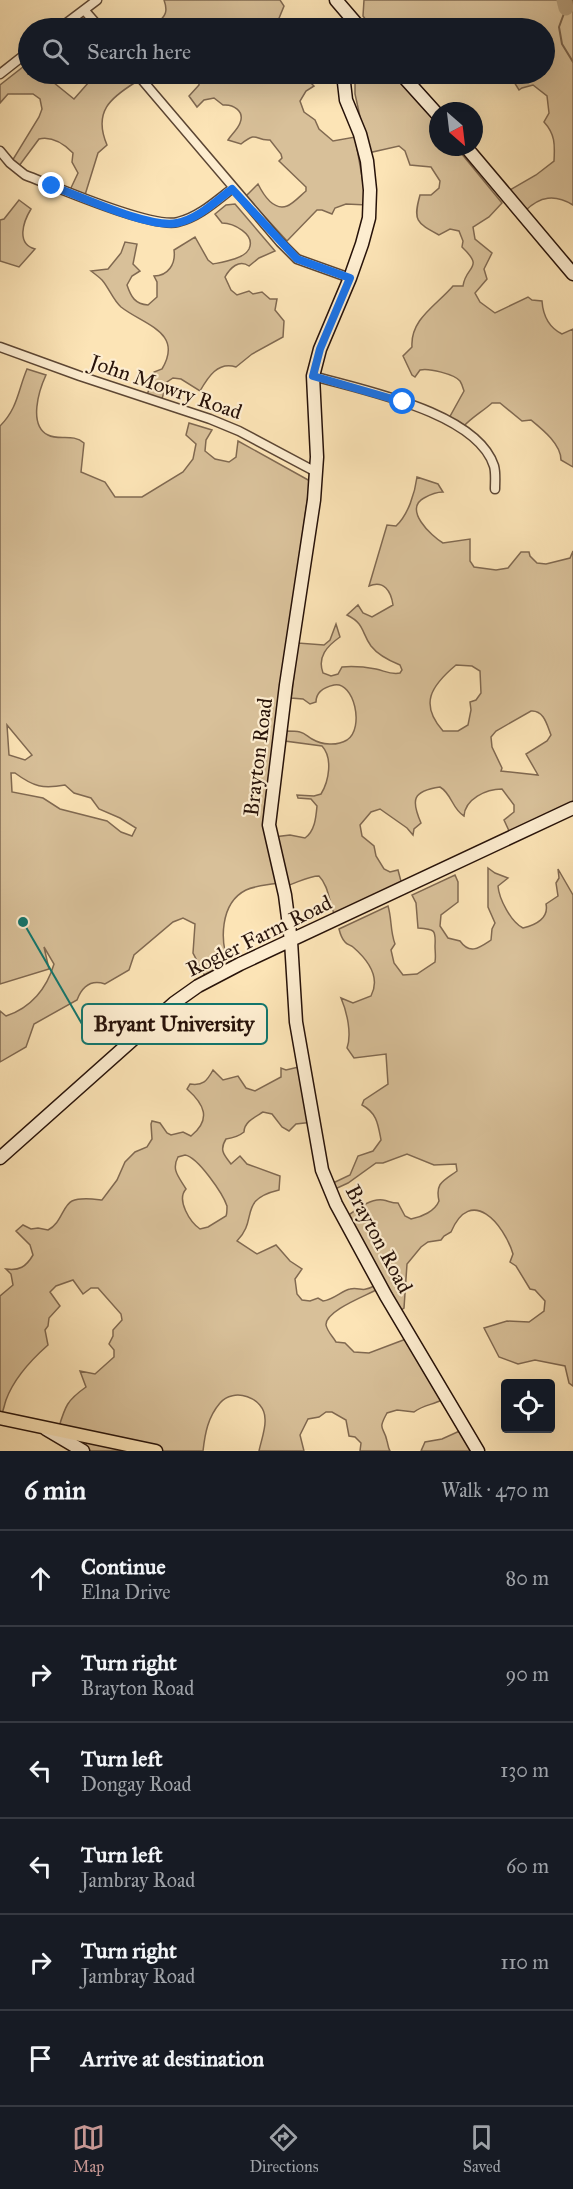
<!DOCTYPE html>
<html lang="en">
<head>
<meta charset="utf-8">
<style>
	body { margin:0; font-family:"IM FELL Great Primer",serif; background:#242831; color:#f1f3f6 }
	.controls { position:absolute; right:18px; bottom:18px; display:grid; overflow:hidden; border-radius:6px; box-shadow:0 6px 24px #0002 }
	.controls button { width:54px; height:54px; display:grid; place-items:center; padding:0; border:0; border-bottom:2px solid #363941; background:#171b24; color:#f1f3f6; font:30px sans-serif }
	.compass { position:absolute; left:429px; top:102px; width:54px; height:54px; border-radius:50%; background:#171b24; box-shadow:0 6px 24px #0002; rotate:152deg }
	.stop { position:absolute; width:18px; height:18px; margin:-14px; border:4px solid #1a73e8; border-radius:50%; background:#fff }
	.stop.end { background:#1a73e8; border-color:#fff; box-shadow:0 2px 6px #0008 }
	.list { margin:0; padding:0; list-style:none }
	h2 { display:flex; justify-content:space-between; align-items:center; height:78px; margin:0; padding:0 24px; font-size:26px }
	h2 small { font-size:20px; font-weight:400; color:#9ea1a6 }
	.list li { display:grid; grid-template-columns:39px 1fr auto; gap:18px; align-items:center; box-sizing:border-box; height:96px; padding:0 24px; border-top:2px solid #363941 }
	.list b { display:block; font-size:22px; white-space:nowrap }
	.list p { margin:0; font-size:20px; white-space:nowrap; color:#9ea1a6 }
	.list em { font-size:20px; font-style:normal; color:#9ea1a6 }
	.icon { flex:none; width:33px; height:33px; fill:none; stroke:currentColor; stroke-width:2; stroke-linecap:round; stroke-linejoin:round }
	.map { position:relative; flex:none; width:573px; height:1451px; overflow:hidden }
	.search { position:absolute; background:#171b24; box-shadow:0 6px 24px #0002; left:18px; right:18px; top:18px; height:66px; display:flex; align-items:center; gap:15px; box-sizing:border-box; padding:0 21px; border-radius:33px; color:#9ea1a6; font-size:22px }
	.sheet { height:654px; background:#171b24 }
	nav { display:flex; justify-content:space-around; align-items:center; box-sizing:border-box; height:84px; border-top:2px solid #363941; background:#171b24; font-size:16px; color:#9ea1a6 }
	nav a { display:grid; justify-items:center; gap:3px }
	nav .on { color:#c59692 }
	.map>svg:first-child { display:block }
</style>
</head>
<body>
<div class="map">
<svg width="573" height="1451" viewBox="0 0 573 1451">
	<rect width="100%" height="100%" fill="#fce4b6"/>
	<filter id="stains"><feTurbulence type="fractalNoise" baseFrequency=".00333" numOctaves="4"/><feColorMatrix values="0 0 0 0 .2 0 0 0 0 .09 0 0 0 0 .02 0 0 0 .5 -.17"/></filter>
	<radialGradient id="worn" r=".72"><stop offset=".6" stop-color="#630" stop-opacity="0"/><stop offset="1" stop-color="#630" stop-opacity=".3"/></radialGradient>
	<!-- green -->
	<path fill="#d8c099" stroke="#806951" stroke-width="1.5" fill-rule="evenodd" d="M164,0h116l4,6 -9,22h-116l-2,-5c9,-7 11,-12 7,-23z
		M364,0h209v205c-18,-11 -33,-9 -48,6l-17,-20 28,-16 18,-14c1,-17 1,-27 -10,-39l5,-9 -2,-17 -14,-11 -11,3 -3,2 -10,-16h35v-46h-172l-9,-12z
		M28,63v11h15l31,25 22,-25h33l7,8c-26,16 -43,30 -29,63l-9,8 -13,42 -15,-5 8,-17 -6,-11 1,-9c-9,-9 -21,-17 -34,-14l-20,27 -7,-5 27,-44 3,-8 -2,-10 -7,-5h-25l-8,9v-18z
		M195,74h120l-4,9 3,3 -8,5 -6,10 4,11 11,8 4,9 14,12 22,-4 12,68 -21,-1 -11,4 -3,6 -10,-4h-5l-30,31 -41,-45 12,-12c5,10 15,27 29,22 6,-2 14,-11 19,-15v-4l-27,-26 3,-3 -1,-4 -11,-14c-16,1 -11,-10 -29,4l-13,-4c3,-5 10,-11 12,-17 5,-12 -7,-19 -17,-18l-9,-7 -10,2 -7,7 -8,-11 10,-11v-7z
		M355,74h41l42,51v22h18l46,56 -13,14 -16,10 2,12 17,14 -8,16 3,10 -12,14 5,9 15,11 33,-16 4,3 10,1c1,14 6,26 20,33l11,-5v138l-12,-7c0,-16 -19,-31 -30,-40l-9,1 -22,-18h-8c-10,9 -20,14 -29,24l-15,-7 16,-29c-1,-3 -2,-7 -4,-10 -6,-7 -31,-13 -40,-11l-5,7 -3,-2 -9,-19 9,-9c-2,-28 25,-42 41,-61h10c3,-21 22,-17 -1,-39l1,-6 -4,-10 -9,-2 -11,6c-23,-12 -26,-15 -19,-40h11l8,-7 1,-7 -9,-14 -21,-2 -5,-14 -6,-5 -31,7 -13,-59z
		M19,200l12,9c-8,13 -15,35 4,40l-16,18 -19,-6v-41l4,-1z
		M235,204l40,47 -16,7 -10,8c-10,-7 -19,2 -24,11l6,13 6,5 12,-4 4,3 9,-2 8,7h7l-2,11 9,11 -1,16 -31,17 -16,13c-18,-6 -28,10 -36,24l-19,-12 -8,-1 -6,4 -6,20 -15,-3 8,-27 8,-3c22,-37 -18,-44 -41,-62 -8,-7 -12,-19 -19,-27 -3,-3 -7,-6 -11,-9l17,-2 13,-16 4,-11 12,2 -4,20 7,7 -8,5 -5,9c4,12 8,19 21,20l9,-8v-15l-3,-6c14,0 22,-12 20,-26l21,-13 13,23 5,4c10,-2 31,-5 36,-15 7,-15 -16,-26 -27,-26l-7,-9 11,-9z
		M27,369l19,6c-7,15 -18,50 2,60 11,6 25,-2 36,8l-3,29 24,10 10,15h27l41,-25 10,-13 3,-15 -10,-9 3,-12 23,7 -6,10 -1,11 10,8 14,3 7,-5 2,-16 72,40 -46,329 3,32 11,41c-10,2 -24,3 -32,7 -26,13 -27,52 -16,75l-24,13 -13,-25 2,-29 -12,-6 -10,4 -39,33 -5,15 -24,14c-15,-5 -23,3 -28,16l-43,24 -8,23 -26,15v-51l6,5c25,-8 41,-28 48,-52l-10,-17 5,22 -49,15v-558c18,-18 18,-36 27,-57zM7,725l25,30 -7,5 -16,-5zM11,773h4c19,14 28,16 50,12l9,8 17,5 8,11 21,9 16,10 -4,8 -11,-4 -14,-11 -47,-12 -17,-11 -31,-6z
		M417,477l21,7 5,8c-7,0 -12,2 -19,6 -21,11 7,38 19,45l27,-4v22l4,6 22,3 12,-2 13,-16h8l1,4 7,7 9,1 24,-6 3,-7v253l-63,29 -6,-13 10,-8v-7l-12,-16c-16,0 -37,10 -38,27 -12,-7 -12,-22 -24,-29 -28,4 -29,13 -19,36l-7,6 -1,6 -6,-7 -27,-19 -9,3 -11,13 2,11 12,10 2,10 8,13 6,3 8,-2 4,15 -67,31c-6,-13 -6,-30 -16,-40 -11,0 -22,7 -33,10l-12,-49 16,-2 15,3c10,-7 11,-21 12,-32l-6,-7 -13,-1 -1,-3 17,1 7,-2c8,-13 12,-36 1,-48l-37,-5 1,-10c5,0 10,0 14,1 5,1 8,5 12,7 10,6 25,7 35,1 18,-12 7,-59 -13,-55 -9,2 -18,7 -18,17l-6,2 -7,-5 -12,-1 7,-55 26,2 6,-5 6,-16 4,13c-13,9 -23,20 -17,36l8,3 7,-2 4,-7c10,-1 23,0 34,2 9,2 15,6 24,4l2,-3 -2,-5c-10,-4 -22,-10 -29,-19 -10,-14 -6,-22 -24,-31l11,-10 5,8 9,4 21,-12c-2,-14 -9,-25 -24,-19l18,-61 9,1c12,-11 19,-33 21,-49zM456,665l16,1 8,5 1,22 -5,7 -6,2 1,8 -3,15 -10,6h-15c-24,-27 -12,-45 13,-66zM531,711c13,-1 16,14 20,24l-4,6 -21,13 12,21 -37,-4 1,-3 -10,-21 -1,-10 5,-6z
		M488,868l7,5 13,5 -10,8c1,13 13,36 25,42 13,-3 26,-10 23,-24l12,-8 -2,-13 3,-5 -1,-9 15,26v491l-4,-3 -4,-17 -30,-6 -17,4 -19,-7 -15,-29 23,-7 22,1 15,-11 1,-10 -10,-11 -5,-1 -14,-23 -6,-4 3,-8c-9,-30 -42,-69 -62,-22l-7,4 -3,4 -13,2 -7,5 -14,17 -3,44 -6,4 -52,-95c10,-7 24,-19 37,-17 6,1 8,3 15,3l7,13 6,3c11,-2 24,-8 28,-18 -4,-18 4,-20 18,-30l-1,-7 -22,1 -27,-11 -24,9h-7l-28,20 -15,7 -2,-6 19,-9 8,-19 15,-5 8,-11c-3,-16 -4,-27 -19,-35l2,-5 24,-16 -2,-30 -32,4 -7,-10c5,-14 0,-36 -6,-50l12,5 18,-7c10,-19 -3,-36 -18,-49 -2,-2 -6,-2 -8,-5 -3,-3 -5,-9 -6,-13l49,-23c4,13 2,25 7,38l-4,6 3,13 9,12 14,-1 18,-12c1,-6 0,-10 0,-16 1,-16 0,-17 -17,-18l-2,-25 -4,-8 43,-20 3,7v20l-17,13 -1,11 8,12 12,3c10,14 19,7 31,-1l1,-11 3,-6 -7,-16z
		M303,1066l10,56 -17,2 -7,7 -7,-4 -10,-13 -9,-2c-8,5 -19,10 -19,20 -6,5 -11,6 -18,7 -7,11 -2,16 5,25l9,-8 7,8 33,12 -1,14c-42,10 -20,29 -42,51l20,13 19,-9 14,16 12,8 -7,10 2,15 5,6 8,1 8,-3 5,3c10,-1 20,-11 27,-12 11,-2 11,4 24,-3l2,4c-11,6 -51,21 -50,35 1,6 7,12 10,17l9,1 9,9 15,1 37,-14 36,61c-10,5 -19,5 -28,12l-17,-2 -10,3c-10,18 -3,13 0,28 1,3 1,7 3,10h-30l1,-8 -6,-6 -6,-1 -3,-16 -14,-8h-6l-7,5 -11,2 -8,16 4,16h-45c2,-10 7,-23 6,-32 0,-22 -32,-32 -45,-16 -12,14 -15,30 -17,48h-121l-24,-21c7,-23 8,-29 28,-43l-6,-16 15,3 19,-17v-7l-5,-6 4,-8v-6l9,-10 -1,-6 -23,-26h-7l-8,6 -10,-14 -17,6 -6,6 10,14 -11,12 -1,8 -3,4 3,15c-17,15 -34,33 -42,55 -2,6 -3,13 -6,18v-122l13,-11 -2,-11 -5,-5c13,2 20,-2 27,-14l-3,-10 -14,-14 7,-6 8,4 7,-1 10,2c13,-6 15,-25 24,-29 9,-4 21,-2 30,-1l15,-20 8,-18 10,-10 12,-5 5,-8 -1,-15 1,-3 8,2 7,10 4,2 12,-3 8,4c21,-17 13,-32 -4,-47l3,-5c13,2 17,-3 23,-14l10,10 15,-4 8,12 9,3 26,-14v-9l5,2zM185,1155c13,2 38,39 42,51 0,2 0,8 -1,10l-18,11 -8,2c-10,-7 -24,-29 -14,-40 -7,-12 -15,-19 -8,-32z
		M464,1429l13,22h-56l4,-9 17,-3z"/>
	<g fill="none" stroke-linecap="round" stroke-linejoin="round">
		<!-- stream -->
		<path stroke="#7c654d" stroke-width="2" d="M566,8l-7,19 3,17 11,18"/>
		<!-- river -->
		<path stroke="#b49d7b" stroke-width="15" d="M564,0l2,8"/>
		<!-- street casing -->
		<g stroke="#5c4634" stroke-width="11">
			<path id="street" d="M85,11l15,17
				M60,28l37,-28
				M0,74l28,-22
				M137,74l143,168 17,17 53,19
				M0,151l10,12 15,12c29,11 127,54 153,47 21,-5 38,-21 55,-34
				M0,347l80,29 130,43 29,12 77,41
				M313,376c49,14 164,36 181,90 2,7 1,16 1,23"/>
		</g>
		<!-- secondary casing -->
		<g stroke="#271209" stroke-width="15">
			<path id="secondary" d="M336,0l24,28
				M343,74l3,26 14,34 7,27 3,29 -1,28 -7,26 -12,34 -30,71 -7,27 4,81 -3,43 -28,185 -17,140 16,70 6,46 5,81 26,148 14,34 50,92 92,155
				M401,74l37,41
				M466,147l107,127
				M0,1158l174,-155 24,-17 42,-22 333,-156
				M46,1429l37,22"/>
		</g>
		<!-- primary casing -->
		<g stroke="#271209" stroke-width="15">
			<path id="primary" d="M0,1418l156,33"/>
		</g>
		<!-- street -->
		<use href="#street" stroke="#fdedd0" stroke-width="8"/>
		<!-- secondary -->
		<use href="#secondary" stroke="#fdedd0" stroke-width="12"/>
		<!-- primary -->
		<use href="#primary" stroke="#fce4b6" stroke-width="12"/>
	</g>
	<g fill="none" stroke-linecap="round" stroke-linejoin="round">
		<!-- route -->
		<path stroke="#1a73e8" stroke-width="8" d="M52,186c28,10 97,43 125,37 21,-4 39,-22 55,-34l65,70 53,19 -30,71 -7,27 90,26"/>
	</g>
	<g text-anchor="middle" stroke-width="4.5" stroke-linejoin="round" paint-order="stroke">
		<!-- street labels -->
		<g font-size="21" fill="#271209" stroke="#fdedd0">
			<text transform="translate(166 387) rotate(19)" y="7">John Mowry Road</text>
			<text transform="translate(258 757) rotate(-83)" y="7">Brayton Road</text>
			<text transform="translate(259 936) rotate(-26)" y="7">Rogler Farm Road</text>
			<text transform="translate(379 1239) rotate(62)" y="7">Brayton Road</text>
		</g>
	</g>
	<!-- callouts -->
	<path fill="none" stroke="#0f766e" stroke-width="2" d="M23 922L82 1024"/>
	<circle fill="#0f766e" stroke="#fdedd0" stroke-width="2" cx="23" cy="922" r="6"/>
	<rect fill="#fdedd0" stroke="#0f766e" stroke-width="2" x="82" y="1004" width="185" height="40" rx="6"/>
	<g font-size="22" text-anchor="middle" font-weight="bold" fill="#271209">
		<text x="174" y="1031">Bryant University</text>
	</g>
	<rect width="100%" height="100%" filter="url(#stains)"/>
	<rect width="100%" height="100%" fill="url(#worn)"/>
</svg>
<div class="controls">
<button><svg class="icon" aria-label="locate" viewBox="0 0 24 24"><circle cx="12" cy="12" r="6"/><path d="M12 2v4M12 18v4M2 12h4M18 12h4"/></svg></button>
</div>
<svg class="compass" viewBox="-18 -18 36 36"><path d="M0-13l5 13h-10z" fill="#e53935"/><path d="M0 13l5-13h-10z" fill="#9ea1a6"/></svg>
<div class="stop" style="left:403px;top:402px"></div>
<div class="stop end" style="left:52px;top:186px"></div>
<div class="search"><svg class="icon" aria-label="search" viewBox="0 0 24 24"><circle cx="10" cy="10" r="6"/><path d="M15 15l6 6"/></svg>Search here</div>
</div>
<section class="sheet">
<h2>6 min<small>Walk · 470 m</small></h2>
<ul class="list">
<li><svg class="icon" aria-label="ahead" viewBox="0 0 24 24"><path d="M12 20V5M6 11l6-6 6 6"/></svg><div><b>Continue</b><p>Elna Drive</p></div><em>80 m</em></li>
<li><svg class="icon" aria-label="right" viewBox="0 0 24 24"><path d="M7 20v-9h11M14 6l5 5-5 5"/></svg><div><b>Turn right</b><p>Brayton Road</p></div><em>90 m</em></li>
<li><svg class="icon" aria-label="left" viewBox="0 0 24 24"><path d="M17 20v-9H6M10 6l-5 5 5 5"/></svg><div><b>Turn left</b><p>Dongay Road</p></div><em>130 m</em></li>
<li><svg class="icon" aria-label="left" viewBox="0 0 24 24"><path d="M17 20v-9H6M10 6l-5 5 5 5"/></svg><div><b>Turn left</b><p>Jambray Road</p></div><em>60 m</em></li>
<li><svg class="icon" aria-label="right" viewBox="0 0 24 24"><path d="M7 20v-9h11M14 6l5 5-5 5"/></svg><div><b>Turn right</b><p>Jambray Road</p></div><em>110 m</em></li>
<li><svg class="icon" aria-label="arrive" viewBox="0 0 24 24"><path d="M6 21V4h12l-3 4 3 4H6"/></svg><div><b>Arrive at destination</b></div></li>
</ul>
</section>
<nav>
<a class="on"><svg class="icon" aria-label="map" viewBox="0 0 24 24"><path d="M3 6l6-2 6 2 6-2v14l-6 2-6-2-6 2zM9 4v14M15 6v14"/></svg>Map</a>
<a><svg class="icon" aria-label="directions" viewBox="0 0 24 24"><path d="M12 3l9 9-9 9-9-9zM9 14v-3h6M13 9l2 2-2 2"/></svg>Directions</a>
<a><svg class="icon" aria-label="saved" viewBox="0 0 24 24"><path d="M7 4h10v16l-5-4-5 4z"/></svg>Saved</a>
</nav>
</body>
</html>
